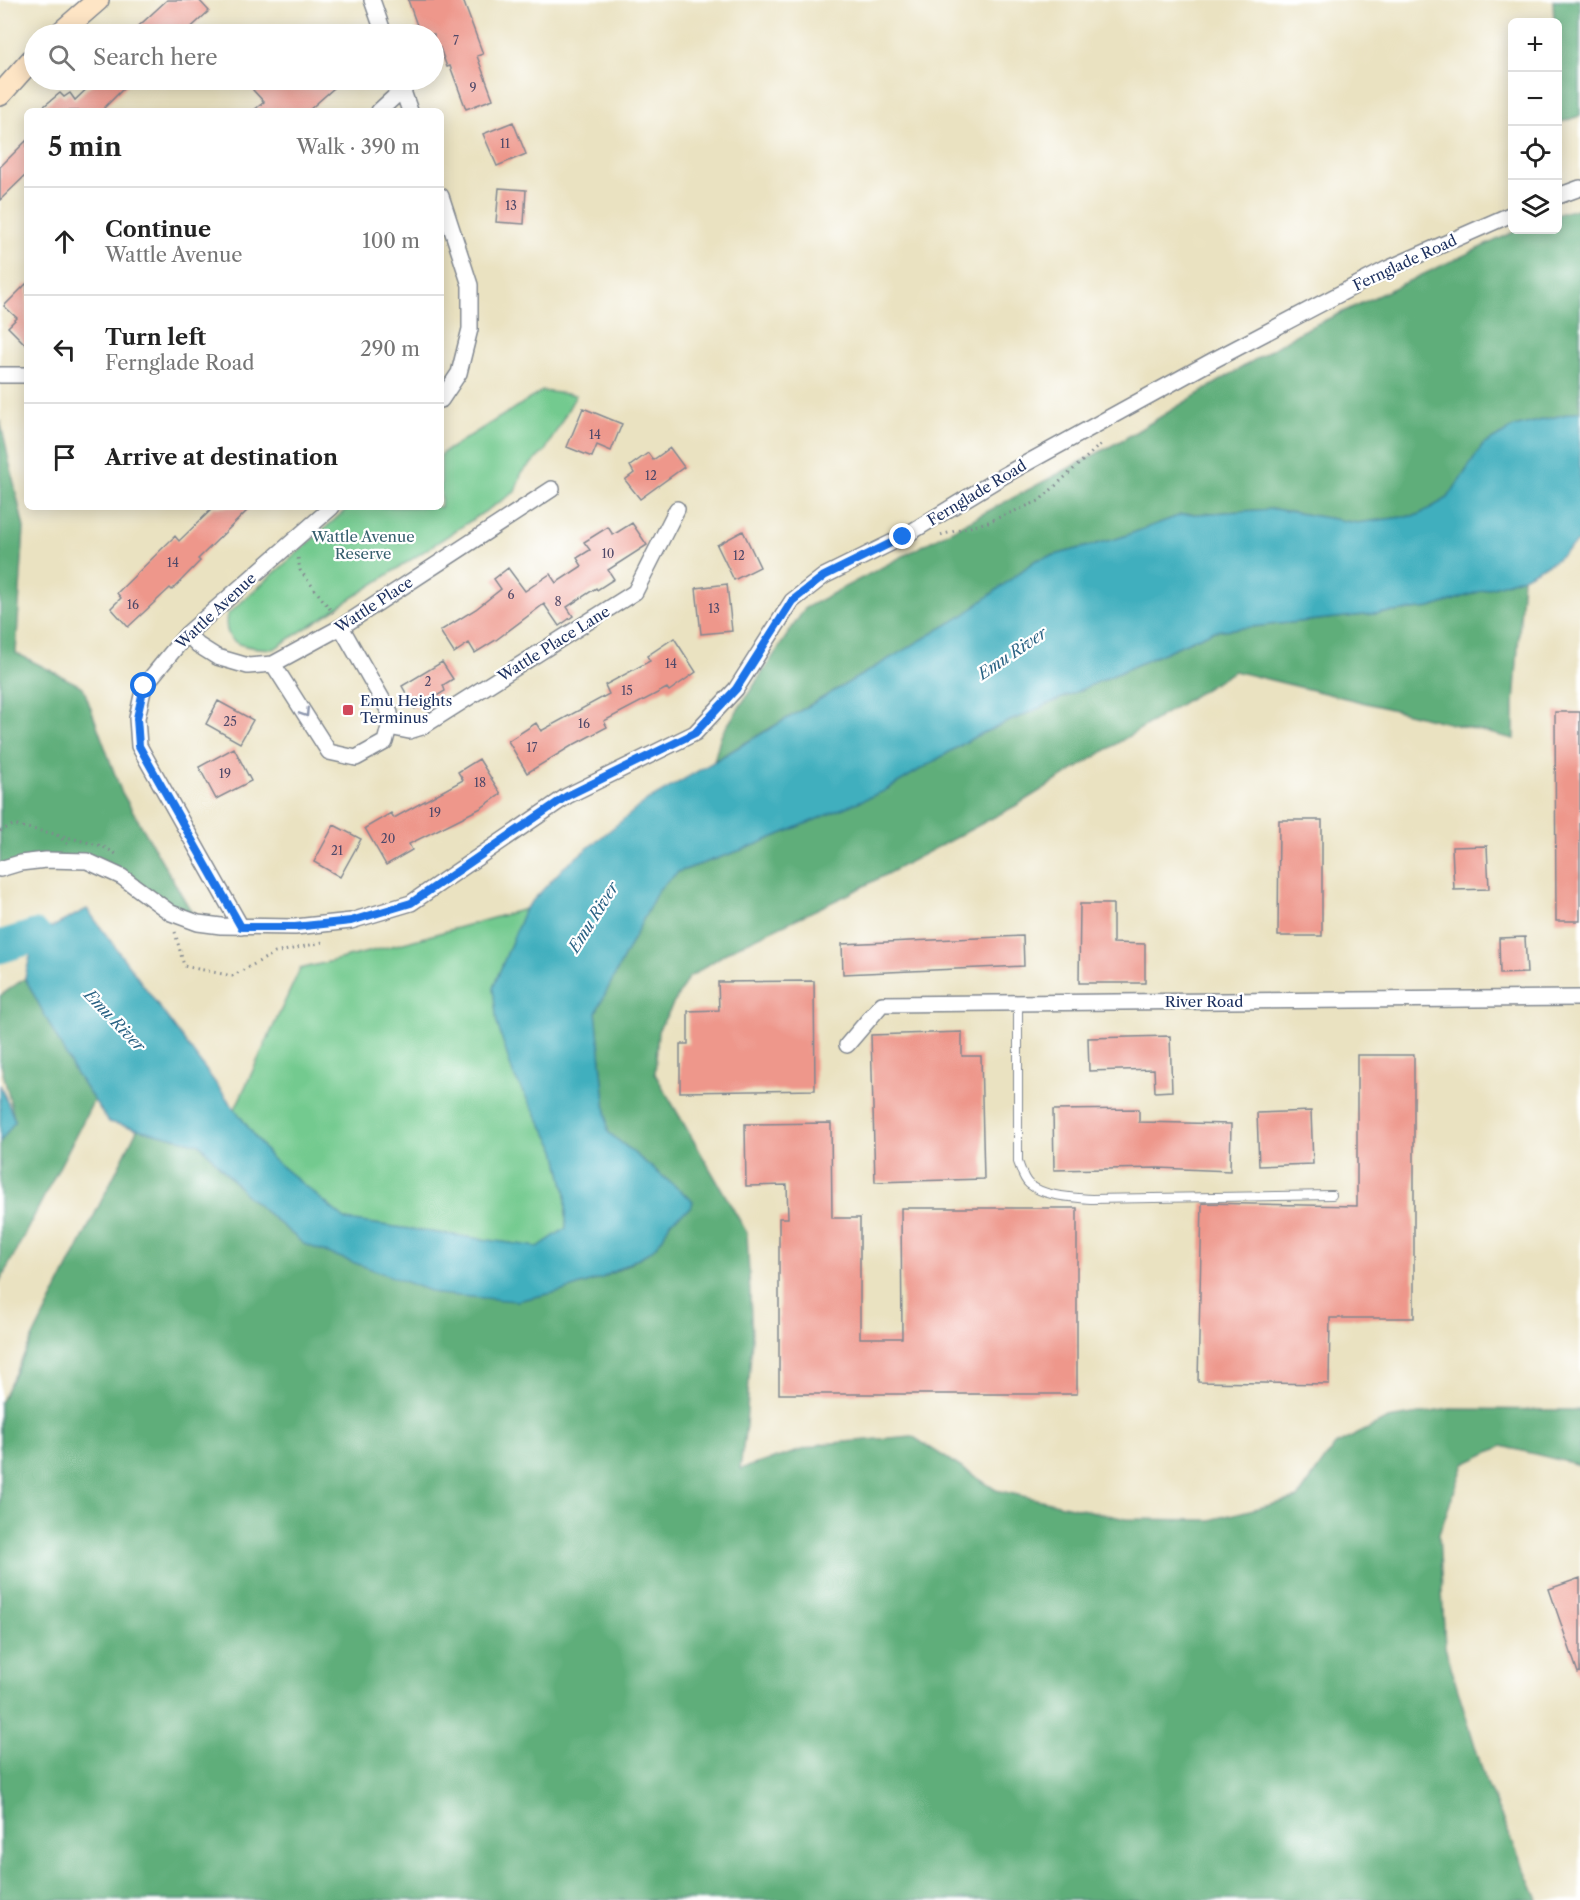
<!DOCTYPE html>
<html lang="en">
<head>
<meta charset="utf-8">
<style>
	body { margin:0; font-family:"Libre Caslon Text",serif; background:#f2f2f2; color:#222 }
	.controls { position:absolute; right:18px; top:18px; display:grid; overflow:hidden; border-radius:9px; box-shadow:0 3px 15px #0003 }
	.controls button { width:54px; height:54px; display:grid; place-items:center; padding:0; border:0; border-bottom:2px solid #e0e0e0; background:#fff; color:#222; font:30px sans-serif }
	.stop { position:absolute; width:18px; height:18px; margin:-14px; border:4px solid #1a73e8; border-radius:50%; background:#fff }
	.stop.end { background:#1a73e8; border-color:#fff; box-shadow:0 2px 6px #0008 }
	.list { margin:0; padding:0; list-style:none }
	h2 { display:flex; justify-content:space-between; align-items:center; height:78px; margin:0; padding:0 24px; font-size:26px }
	h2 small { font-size:20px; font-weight:400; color:#767676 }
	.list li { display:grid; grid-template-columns:39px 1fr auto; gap:18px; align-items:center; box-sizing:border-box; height:108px; padding:0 24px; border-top:2px solid #e0e0e0 }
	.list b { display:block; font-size:22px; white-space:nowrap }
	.list p { margin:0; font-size:20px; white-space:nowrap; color:#767676 }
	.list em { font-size:20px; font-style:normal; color:#767676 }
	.icon { flex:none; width:33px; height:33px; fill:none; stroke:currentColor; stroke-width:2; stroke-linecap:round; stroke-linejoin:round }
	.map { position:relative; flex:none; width:1580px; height:1900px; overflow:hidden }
	.search { position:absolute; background:#fff; box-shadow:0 3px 15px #0003; left:24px; top:24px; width:420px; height:66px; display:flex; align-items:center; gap:15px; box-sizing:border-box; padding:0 21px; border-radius:33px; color:#767676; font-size:22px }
	.panel { position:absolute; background:#fff; box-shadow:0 3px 15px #0003; left:24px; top:108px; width:420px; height:402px; border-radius:9px }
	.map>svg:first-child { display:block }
</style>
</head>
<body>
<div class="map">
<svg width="1580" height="1900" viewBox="0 0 1580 1900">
	<rect width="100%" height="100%" fill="#fff"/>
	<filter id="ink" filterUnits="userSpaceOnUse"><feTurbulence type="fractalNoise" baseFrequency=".0167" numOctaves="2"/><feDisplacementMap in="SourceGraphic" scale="12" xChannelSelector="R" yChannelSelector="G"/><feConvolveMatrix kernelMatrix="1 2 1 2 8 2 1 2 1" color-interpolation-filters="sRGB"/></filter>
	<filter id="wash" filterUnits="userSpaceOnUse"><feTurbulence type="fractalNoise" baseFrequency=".008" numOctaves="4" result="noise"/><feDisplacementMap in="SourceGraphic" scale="24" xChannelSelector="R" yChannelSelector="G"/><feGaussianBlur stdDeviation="1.35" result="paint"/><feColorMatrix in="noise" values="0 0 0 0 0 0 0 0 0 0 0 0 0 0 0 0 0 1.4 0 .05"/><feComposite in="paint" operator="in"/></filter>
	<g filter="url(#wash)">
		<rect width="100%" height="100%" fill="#eae2c1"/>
		<!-- green -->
		<path fill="#73ca8f" stroke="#477c76" stroke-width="1.5" d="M542,391l34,4 -31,56 -23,21 -7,20 -241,157c-25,-2 -53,0 -47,-34l122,-108h92v-53z
			M525,909l-32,79 20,86 43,76 10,44v34l-28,19 -192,-27 -76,-63 -35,-48 65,-140 100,-25z"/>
		<!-- forest -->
		<path fill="#5eae7a" stroke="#3c6e6c" stroke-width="1.5" d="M1553,0h27v116l-22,7v-101h-4z
			M1580,208v203l-66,16 -31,18 -35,53 -30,17 -61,8 -83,-14 -93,6 -62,23 -83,22 -72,55 -250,146 7,-26 84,-127 319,-169 178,-108 216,-101h40v-16z
			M0,420l24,108 -8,125 67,34 38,104 77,132 -111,-62 -87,8z
			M1523,577l-9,127v35l-280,-68 -217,134 -170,90 -115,54 -44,29 -30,53 -3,43 92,159 5,104 -6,88 -6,44 82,-25 90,-8 84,54 130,29 84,1 88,-22 37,-53 53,-26 62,-10 130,1v55l-78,-19 -38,18 -25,70 6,113 41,135 52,118h-1538v-497l138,-275 62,16 46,51 58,49 212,57 46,-10 40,-13 22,-11 27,-16 11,-12 8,-17 21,-15 2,-6 -85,-69 -12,-120 62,-122 20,-18 72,-25 134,-56 92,-55 237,-105 217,-23z
			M25,978l51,96 18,26 -94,182v-140l15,-21 -15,-60v-65z"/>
		<!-- water -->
		<path fill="#41afbe" stroke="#2e6f8e" stroke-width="1.5" d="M1580,411v129l-26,21 -31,16 -93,31 -217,23 -237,105 -92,55 -134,56 -72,25 -20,18 -62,122 12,120 85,69 -2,6 -21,15 -8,17 -11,12 -49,27 -40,13 -46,10 -78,-7 -134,-50 -58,-49 -46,-51 -91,-22 -33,-48 -51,-96 10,-42 52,-27 183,248 76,63 192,27 28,-19v-34l-10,-44 -43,-76 -16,-51 -4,-35 32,-79 38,-41 82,-66 319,-187 72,-55 83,-22 62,-23 93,-6 83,14 61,-8 30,-17 35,-53 31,-18z
			M0,1084l15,37 -15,21z"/>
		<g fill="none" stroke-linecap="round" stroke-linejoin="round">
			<!-- river -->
			<path stroke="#41afbe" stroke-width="33" d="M0,947l35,-11 31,33"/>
		</g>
		<g id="blocks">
			<!-- building -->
			<path fill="#ee978b" d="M167,0h32l10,11 -25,23h-54z
				M408,0h55l20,54 -6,2 16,43 -27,10 -16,-43 -3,1 -7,-19 -6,2v-16h-14z
				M96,80h36l-31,31h-63l22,-18 4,4 6,-4 5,7z
				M264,80h79l-35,31h-55l11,-9 -11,-12z
				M513,122l13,32 -29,12 -14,-32z
				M27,140v34l-27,26v-33z
				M499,188l27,2 -2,34 -28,-2z
				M27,283v63l-19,-19 9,-9 -13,-12z
				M583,408l39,16 -11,27 -14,-6 -5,12 -25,-10z
				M670,448l14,19 -44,32 -15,-19 9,-7 -4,-7 18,-13 5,7z
				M214,507h37l-53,52 2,2 -28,29 -2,-2 -42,39 -17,-19 10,-10 -4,-5 58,-57 4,5z
				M632,523l15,22 -39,25 6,9 -17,11 -1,-2 -29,19 6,9 -14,10 -15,-22 -48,36 -21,13 -6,-10 -15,10 -14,-22 36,-22 25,-20 -7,-10 14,-11 17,23 25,-17 6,9 26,-17 -5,-8 13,-8 -6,-8 24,-15 5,8z
				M743,531l17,36 -26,13 -17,-35z
				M727,584l5,47 -31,3 -5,-46z
				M674,638l22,34 -27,19 -2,-3 -63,33 3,6 -34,18 -46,28 -19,-32 28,-18 5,8 68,-37 -4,-9 45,-24 -3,-5z
				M442,662l11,17 -10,6 2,6 -30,18 -13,-23z
				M218,701l35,19 -13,23 -34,-19z
				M1555,712h25v209h-24z
				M234,748l17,33 -35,18 -17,-32z
				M479,759l22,35 -20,14 -72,36 3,6 -26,15 -21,-37 26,-15 3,5 69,-38 -5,-8z
				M1279,820h43v116h-44z
				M334,825l27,14 -21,38 -26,-15z
				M1487,846l2,43 -35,1 -2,-43z
				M1080,904h33v39l32,1v39h-66z
				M1023,936l1,30 -181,8 -1,-30z
				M1525,937l2,36 -27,1 -1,-36z
				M814,981l1,109 -135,2v-48h8v-33l31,-1 -1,-28z
				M962,1032v24h19l3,123 -109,3 -4,-147z
				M1170,1036l2,55 -17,1 -1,-23 -65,2 -1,-33z
				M1357,1055h57v263h-84l-1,66 -131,-2 4,-179 155,3z
				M1139,1109v13l92,2 -1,47 -72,-3 -104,2 -1,-60z
				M1311,1111l2,53 -54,2 -2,-53z
				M831,1123l1,95h28v120h42l-1,-130h176v186h-298v-176h9l-1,-33 -41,1 -1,-62z
				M1580,1578v94l-2,1 -29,-84z"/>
		</g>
	</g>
	<g filter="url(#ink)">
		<use href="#blocks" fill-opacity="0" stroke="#828890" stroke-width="1.5"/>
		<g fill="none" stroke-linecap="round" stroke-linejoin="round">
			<!-- service casing -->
			<g stroke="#828890" stroke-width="10">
				<path id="service" d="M1018,1004v158c3,7 5,17 11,22 16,13 42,13 62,15l241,-4"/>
			</g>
			<!-- minor casing -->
			<g stroke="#828890" stroke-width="18">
				<path id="minor" d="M372,0l12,34
					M399,80l11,31
					M379,111l23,-21
					M441,196l29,89v44l-11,44 -18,27
					M1558,196l22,-8
					M0,375h27
					M341,627l49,86 -1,14 20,4 13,-4 213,-135 42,-83
					M187,634l11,11 19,12 31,9 25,-2 68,-37 211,-138
					M273,664l56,88 27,6 29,-16 4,-15
					M0,869l20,-6 26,-3 41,1 35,16 49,36 27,10 23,3 74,1 56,-6 60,-18 156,-107 128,-63 41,-44 56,-88 32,-25 79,-39 100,-61 209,-115 175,-92 125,-55
					M241,927l-102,-181 -2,-28 7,-32 43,-52 145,-127
					M847,1045l35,-41 698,-6"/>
			</g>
			<!-- secondary casing -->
			<g stroke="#828890" stroke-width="24">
				<path id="secondary" d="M59,34l39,-34
					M0,95l34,-38"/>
			</g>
			<!-- path -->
			<path stroke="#828890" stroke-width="3" stroke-dasharray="1.5 4.5" stroke-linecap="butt" d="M941,535l47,-13 51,-21 64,-59
				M298,558l2,12 33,43
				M0,831l13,-6 42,9 47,12 16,9
				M57,835l11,9
				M175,932l9,34 48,10 43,-23 48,-11"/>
			<!-- service -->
			<use href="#service" stroke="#fff" stroke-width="8"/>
			<!-- minor -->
			<use href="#minor" stroke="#fff" stroke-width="15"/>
			<!-- secondary -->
			<use href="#secondary" stroke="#fee5c5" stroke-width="21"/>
		</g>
		<!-- one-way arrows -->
		<defs><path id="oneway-chevron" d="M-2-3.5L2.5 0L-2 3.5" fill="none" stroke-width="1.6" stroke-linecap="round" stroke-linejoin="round" transform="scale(1.5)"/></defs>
		<use stroke="#8d97ae" href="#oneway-chevron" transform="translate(305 713) rotate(57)"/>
	</g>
	<g fill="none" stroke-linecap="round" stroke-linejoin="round" filter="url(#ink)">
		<!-- route -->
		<path stroke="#1a73e8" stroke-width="8" d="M144,686l-7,32 2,28 102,181h54l56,-6 60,-18 156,-107 128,-63 41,-44 56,-88 32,-25 79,-39"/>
	</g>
	<!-- markers -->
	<rect fill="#d1495b" stroke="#fff" stroke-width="2" x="342" y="704" width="12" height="12" rx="3"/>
	<g text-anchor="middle" stroke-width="4.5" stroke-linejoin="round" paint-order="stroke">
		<!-- number labels -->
		<g font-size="12" fill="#504969">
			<text x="456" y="45">7</text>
			<text x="473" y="92">9</text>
			<text x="505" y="148">11</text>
			<text x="511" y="210">13</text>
			<text x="595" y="439">14</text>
			<text x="651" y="480">12</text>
			<text x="608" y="558">10</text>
			<text x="739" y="560">12</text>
			<text x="173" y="567">14</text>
			<text x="511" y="599">6</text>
			<text x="558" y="606">8</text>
			<text x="133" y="609">16</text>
			<text x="714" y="613">13</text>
			<text x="671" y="668">14</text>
			<text x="428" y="686">2</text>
			<text x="627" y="695">15</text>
			<text x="230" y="726">25</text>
			<text x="584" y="728">16</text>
			<text x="532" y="752">17</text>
			<text x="225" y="778">19</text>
			<text x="480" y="787">18</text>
			<text x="435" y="817">19</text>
			<text x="388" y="843">20</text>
			<text x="337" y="855">21</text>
		</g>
		<!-- street labels -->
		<g font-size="15" fill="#1b2f5e" stroke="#fff">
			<text transform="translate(1405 263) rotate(-25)" y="5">Fernglade Road</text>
			<text transform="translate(977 493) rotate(-31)" y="5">Fernglade Road</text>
			<text transform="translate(374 605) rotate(-33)" y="5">Wattle Place</text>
			<text transform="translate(216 611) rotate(-43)" y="5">Wattle Avenue</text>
			<text transform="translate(554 644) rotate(-32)" y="5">Wattle Place Lane</text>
			<text x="1204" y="1007">River Road</text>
		</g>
		<!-- park labels -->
		<g font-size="15" fill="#355e6d" stroke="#fff">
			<text x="363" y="542">Wattle Avenue<tspan x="363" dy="17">Reserve</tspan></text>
		</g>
		<!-- poi labels -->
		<g font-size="15" fill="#1b2f5e" stroke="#fff" text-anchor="start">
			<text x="360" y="706">Emu Heights<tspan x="360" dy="17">Terminus</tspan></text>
		</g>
		<!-- water labels -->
		<g font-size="16" font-style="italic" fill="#2a6284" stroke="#fff">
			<text transform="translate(1012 653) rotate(-34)" y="6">Emu River</text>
			<text transform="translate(593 917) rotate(-58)" y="6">Emu River</text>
			<text transform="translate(115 1020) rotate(46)" y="6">Emu River</text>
		</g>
	</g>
</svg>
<div class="controls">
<button>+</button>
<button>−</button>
<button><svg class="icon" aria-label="locate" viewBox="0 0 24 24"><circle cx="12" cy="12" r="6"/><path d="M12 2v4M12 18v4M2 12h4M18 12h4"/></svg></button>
<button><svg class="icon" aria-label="layers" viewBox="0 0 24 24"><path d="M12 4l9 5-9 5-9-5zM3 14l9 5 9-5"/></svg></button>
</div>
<div class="stop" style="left:144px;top:686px"></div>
<div class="stop end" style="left:903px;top:537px"></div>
<div class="search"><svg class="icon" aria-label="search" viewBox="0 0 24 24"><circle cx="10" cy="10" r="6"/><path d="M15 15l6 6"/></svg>Search here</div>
<section class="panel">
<h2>5 min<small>Walk · 390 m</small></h2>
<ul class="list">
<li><svg class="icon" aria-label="ahead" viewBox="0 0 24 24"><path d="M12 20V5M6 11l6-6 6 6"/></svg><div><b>Continue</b><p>Wattle Avenue</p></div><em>100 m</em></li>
<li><svg class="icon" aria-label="left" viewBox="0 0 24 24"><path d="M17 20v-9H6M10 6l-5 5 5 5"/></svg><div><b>Turn left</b><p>Fernglade Road</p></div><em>290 m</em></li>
<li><svg class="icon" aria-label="arrive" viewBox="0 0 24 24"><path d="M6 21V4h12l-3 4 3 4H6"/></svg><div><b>Arrive at destination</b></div></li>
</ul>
</section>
</div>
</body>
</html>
